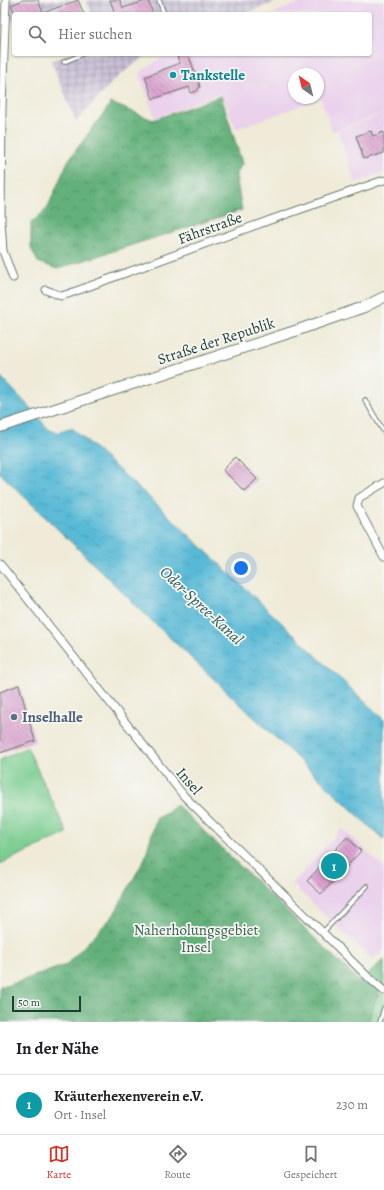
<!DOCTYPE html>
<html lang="de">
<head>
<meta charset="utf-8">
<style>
	body { margin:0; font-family:Alegreya,serif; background:#f2f2f2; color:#202124 }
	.compass { position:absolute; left:288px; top:68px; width:36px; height:36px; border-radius:50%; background:#fff; box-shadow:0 1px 3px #0004; rotate:325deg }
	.scale { position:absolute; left:12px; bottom:10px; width:69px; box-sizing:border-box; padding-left:4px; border:2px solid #1f3d34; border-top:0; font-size:11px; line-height:14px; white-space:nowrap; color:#1f3d34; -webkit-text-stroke:3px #f6f6f2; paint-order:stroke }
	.you { position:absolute; left:241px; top:568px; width:14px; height:14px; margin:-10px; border:3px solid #fff; border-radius:50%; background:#1a73e8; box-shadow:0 0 0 6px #1a73e833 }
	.badge { display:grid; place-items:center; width:26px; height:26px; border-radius:50%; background:#d93025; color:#fff; font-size:13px; font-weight:700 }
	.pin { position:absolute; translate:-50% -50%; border:2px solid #fff; box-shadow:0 1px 4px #0006 }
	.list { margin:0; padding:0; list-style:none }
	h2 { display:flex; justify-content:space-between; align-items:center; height:52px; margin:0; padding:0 16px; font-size:17px }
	h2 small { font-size:13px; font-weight:400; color:#757577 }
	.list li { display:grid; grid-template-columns:26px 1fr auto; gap:12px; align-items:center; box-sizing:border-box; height:60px; padding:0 16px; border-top:1px solid #e0e0e0 }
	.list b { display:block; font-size:15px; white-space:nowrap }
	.list p { margin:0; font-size:13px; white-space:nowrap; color:#757577 }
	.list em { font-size:13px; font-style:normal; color:#757577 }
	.icon { flex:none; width:22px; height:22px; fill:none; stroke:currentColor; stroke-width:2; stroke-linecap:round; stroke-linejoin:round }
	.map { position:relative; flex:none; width:384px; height:1022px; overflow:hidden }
	.search { position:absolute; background:#fff; box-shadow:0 1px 3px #0004; left:12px; right:12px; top:12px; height:44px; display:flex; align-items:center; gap:10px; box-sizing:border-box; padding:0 14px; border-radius:4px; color:#757577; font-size:15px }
	.sheet { height:112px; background:#fff }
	nav { display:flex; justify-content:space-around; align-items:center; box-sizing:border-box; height:56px; border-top:1px solid #e0e0e0; background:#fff; font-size:11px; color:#757577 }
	nav a { display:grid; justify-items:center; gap:2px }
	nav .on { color:#d93025 }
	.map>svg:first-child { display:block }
</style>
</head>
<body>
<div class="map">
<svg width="384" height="1022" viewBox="0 0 384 1022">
	<defs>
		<pattern id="industrial-grid" width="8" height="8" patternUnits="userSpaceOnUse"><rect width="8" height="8" fill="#cabfd6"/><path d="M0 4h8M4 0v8" fill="none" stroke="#a39cae"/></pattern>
		<pattern id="grass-tufts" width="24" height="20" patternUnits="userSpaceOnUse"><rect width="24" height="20" fill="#7acd90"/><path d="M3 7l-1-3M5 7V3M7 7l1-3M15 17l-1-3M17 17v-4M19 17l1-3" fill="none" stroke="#63a876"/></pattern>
		<pattern id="forest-crowns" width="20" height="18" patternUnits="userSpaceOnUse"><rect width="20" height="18" fill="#63b07a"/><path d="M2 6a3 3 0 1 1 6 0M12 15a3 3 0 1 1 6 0" fill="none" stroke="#519065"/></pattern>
		<pattern id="water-ripples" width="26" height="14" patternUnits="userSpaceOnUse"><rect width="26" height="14" fill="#58b9d6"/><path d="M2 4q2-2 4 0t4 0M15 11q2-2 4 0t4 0" fill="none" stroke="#4898ae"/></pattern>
		<pattern id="building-back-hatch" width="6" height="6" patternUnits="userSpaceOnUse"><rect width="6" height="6" fill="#dca4d0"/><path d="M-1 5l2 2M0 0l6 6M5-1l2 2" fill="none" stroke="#b287aa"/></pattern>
	</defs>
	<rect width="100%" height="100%" fill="#f6f6f2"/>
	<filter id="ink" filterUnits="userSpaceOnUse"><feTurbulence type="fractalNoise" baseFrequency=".025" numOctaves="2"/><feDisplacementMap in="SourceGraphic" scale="8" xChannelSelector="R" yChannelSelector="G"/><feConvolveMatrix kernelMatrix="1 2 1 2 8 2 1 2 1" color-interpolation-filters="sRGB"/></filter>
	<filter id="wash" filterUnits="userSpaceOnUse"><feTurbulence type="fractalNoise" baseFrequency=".012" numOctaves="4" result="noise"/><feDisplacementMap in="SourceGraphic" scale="16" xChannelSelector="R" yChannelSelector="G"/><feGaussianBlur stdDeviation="0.9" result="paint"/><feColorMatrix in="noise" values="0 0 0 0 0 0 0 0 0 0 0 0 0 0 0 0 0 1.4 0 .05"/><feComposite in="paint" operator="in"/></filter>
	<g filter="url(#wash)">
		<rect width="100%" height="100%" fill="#efebd8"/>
		<!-- built -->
		<path fill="#ead1ec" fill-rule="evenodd" d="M307,0h77v113l-52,19 -11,-34 -85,31 -15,-36 -66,25 -16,-45 28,-19h203v-40h-100zM294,74h24v24h-24z
			M384,114v58l-29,11 -17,-52z
			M342,828l42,39v82l-11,11 -81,-76z"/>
		<!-- industrial -->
		<path fill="url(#industrial-grid)" d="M10,0h64l-42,14h-18v6l-4,1z
			M86,0h195l-37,14h-152z
			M69,54h79l-33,25 -39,43 -25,-61z"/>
		<!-- grass -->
		<path fill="url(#grass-tufts)" stroke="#4c8562" d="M378,993l6,2v27h-16z"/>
		<!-- forest -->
		<path fill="url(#forest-crowns)" stroke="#417657" d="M221,96l21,67 -6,13 6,34 -185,59 -19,-7 -7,-14v-25l16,-14 21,-48 43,-58 42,17z
			M177,805l183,177 24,-23v26l-6,8 -10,29h-368v-36h6l60,-21 47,-49 32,-58 11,-39z"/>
		<!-- garden -->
		<path fill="#7acd90" stroke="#4c8562" d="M27,747l40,86 -67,31v-104z"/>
		<!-- water -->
		<path fill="url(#water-ripples)" stroke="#3c7b85" d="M0,376l33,35 15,18 9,4 15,-5 81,73 231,219v120l-236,-223 -148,-144z"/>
		<g id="blocks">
			<!-- building -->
			<path fill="url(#building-back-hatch)" d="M23,0h15l5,13 35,-13 6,14h-69l-4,-9z
				M110,0h10l3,8 25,-8 5,14h-43v-2l4,-1z
				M185,54h3l12,32 -3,5 -6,2 -2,-6 -36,12 -8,-22 35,-14 -3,-6z
				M371,131l2,5 11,-4v21l-20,6 -8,-23z
				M235,457l22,22 -13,12 -21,-21z
				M19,685l16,56 -35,12v-61z
				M347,837l14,14 -40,43 -14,-13z"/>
		</g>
	</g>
	<g filter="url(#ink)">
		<use href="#blocks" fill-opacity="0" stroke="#687a6d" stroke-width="1"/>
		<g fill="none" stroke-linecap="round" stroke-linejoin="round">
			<!-- lane casing -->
			<g stroke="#687a6d" stroke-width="5.5">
				<path id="lane" d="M159,0l5,14
					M64,62l19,-8
					M365,400l19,32
					M323,932l44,-46
					M380,1022l4,-14"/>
			</g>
			<!-- street casing -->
			<g stroke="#687a6d" stroke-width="9">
				<path id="street" d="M6,0l-4,108 -1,114 2,29 10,27
					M46,290l15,6 7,-2 202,-74 114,-40
					M384,483l-25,15 -2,8 27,51
					M0,564l184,232 184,181 16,14"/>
			</g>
			<!-- secondary casing -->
			<g stroke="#687a6d" stroke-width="12">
				<path id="secondary" d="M0,427l295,-96 69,-24 20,-10"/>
			</g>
			<!-- lane -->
			<use href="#lane" stroke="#fff" stroke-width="3.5"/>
			<!-- street -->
			<use href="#street" stroke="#fff" stroke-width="7"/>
			<!-- secondary -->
			<use href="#secondary" stroke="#fff" stroke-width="10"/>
		</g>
	</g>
	<!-- markers -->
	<circle fill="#0f9aa8" stroke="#f6f6f2" stroke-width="1.5" cx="173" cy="75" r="4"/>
	<circle fill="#5c6f8a" stroke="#f6f6f2" stroke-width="1.5" cx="14" cy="717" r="4"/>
	<g text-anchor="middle" stroke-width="3.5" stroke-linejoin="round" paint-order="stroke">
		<!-- culture labels -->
		<g font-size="15" font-weight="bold" fill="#0d838f" stroke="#f6f6f2" text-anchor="start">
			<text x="181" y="80">Tankstelle</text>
		</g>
		<!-- street labels -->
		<g font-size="15" fill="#1f3d34" stroke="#f6f6f2">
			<text transform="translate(210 228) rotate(-20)" y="5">Fährstraße</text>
			<text transform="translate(216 341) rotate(-18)" y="5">Straße der Republik</text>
			<text transform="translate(189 781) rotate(49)" y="5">Insel</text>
		</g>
		<!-- service labels -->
		<g font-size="15" font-weight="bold" fill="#4e5e75" stroke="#f6f6f2" text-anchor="start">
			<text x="22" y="722">Inselhalle</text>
		</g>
		<!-- park labels -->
		<g font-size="15" fill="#36614b" stroke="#f6f6f2">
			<text x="196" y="935">Naherholungsgebiet<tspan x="196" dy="17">Insel</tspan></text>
		</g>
		<!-- water labels -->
		<g font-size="16" font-style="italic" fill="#2d5c5c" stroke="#f6f6f2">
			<text transform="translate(202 605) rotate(43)" y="6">Oder-Spree-Kanal</text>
		</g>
	</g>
</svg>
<svg class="compass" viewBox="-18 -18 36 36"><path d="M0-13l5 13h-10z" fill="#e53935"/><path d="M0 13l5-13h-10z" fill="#757577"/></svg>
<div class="scale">50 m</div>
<div class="you"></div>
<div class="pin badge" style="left:334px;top:866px;background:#0f9aa8">1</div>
<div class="search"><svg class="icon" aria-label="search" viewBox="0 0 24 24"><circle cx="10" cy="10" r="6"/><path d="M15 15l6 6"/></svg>Hier suchen</div>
</div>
<section class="sheet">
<h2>In der Nähe<small></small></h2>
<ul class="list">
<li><span class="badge" style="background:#0f9aa8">1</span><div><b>Kräuterhexenverein e.V.</b><p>Ort · Insel</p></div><em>230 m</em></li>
</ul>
</section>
<nav>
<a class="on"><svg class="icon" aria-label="map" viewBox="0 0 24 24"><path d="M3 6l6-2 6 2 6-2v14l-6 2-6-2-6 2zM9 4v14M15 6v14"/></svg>Karte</a>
<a><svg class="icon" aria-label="directions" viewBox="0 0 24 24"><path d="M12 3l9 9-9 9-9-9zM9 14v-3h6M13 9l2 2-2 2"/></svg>Route</a>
<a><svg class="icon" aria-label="saved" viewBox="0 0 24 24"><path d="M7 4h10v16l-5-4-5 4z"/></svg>Gespeichert</a>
</nav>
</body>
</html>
